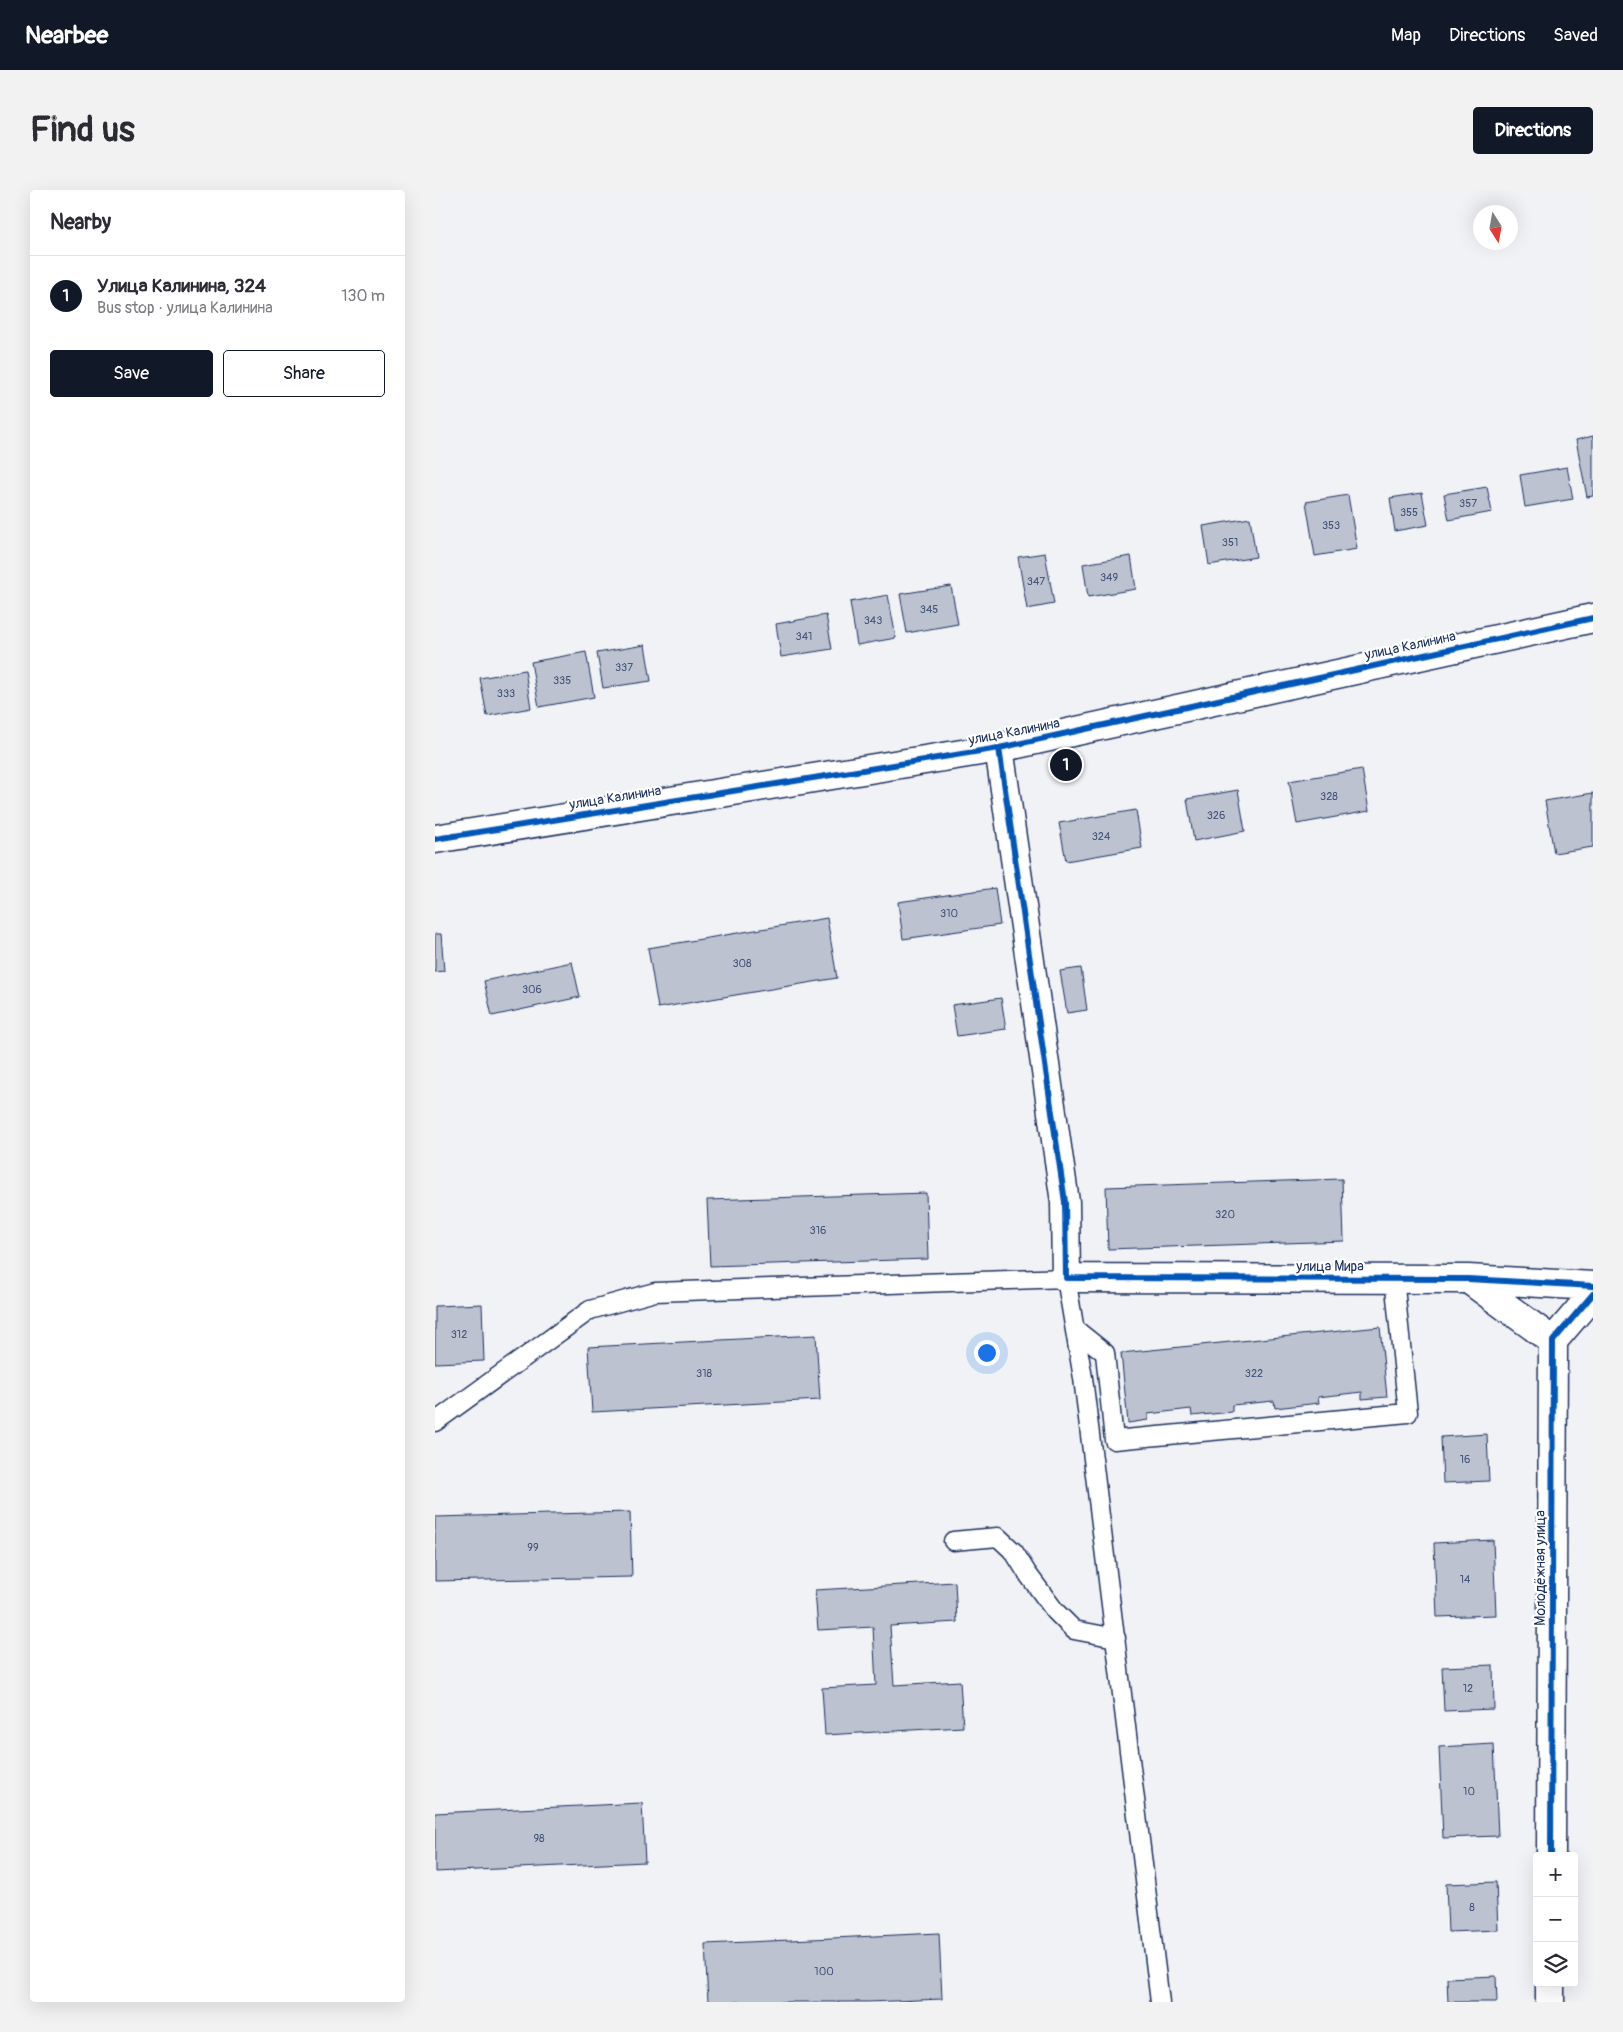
<!DOCTYPE html>
<html lang="en">
<head>
<meta charset="utf-8">
<style>
	body { margin:0; font-family:Pangolin,sans-serif; background:#f2f2f3; color:#2b2b33 }
	.controls { position:absolute; right:15px; bottom:15px; display:grid; overflow:hidden; border-radius:5px; box-shadow:0 5px 20px #0002 }
	.controls button { width:45px; height:45px; display:grid; place-items:center; padding:0; border:0; border-bottom:1px solid #e1e1e2; background:#fff; color:#2b2b33; font:25px sans-serif }
	.compass { position:absolute; left:1038px; top:15px; width:45px; height:45px; border-radius:50%; background:#fff; box-shadow:0 5px 20px #0002; rotate:169deg }
	.you { position:absolute; left:551px; top:1162px; width:18px; height:18px; margin:-12px; border:4px solid #fff; border-radius:50%; background:#1a73e8; box-shadow:0 0 0 8px #1a73e833 }
	.badge { display:grid; place-items:center; width:32px; height:32px; border-radius:50%; background:#111827; color:#fff; font-size:16px; font-weight:700 }
	.pin { position:absolute; translate:-50% -50%; border:2px solid #fff; box-shadow:0 1px 5px #0006 }
	.list { margin:0; padding:0; list-style:none }
	h2 { display:flex; justify-content:space-between; align-items:center; height:65px; margin:0; padding:0 20px; font-size:21px }
	h2 small { font-size:16px; font-weight:400; color:#7c7c81 }
	.list li { display:grid; grid-template-columns:32px 1fr auto; gap:15px; align-items:center; box-sizing:border-box; height:80px; padding:0 20px; border-top:1px solid #e1e1e2 }
	.list b { display:block; font-size:19px; white-space:nowrap }
	.list p { margin:0; font-size:16px; white-space:nowrap; color:#7c7c81 }
	.list em { font-size:16px; font-style:normal; color:#7c7c81 }
	.actions { display:flex; gap:10px; padding:15px 20px }
	.actions a { flex:1; padding:11px 0; border:1px solid #111827; border-radius:5px; text-align:center; font-size:18px; color:#111827 }
	.actions .main { background:#111827; color:#fff }
	.icon { flex:none; width:28px; height:28px; fill:none; stroke:currentColor; stroke-width:2; stroke-linecap:round; stroke-linejoin:round }
	.map { position:relative; flex:none; width:1158px; height:1812px; overflow:hidden; border-radius:5px }
	header { display:flex; align-items:center; gap:30px; box-sizing:border-box; height:70px; padding:0 25px; background:#111827; color:#fff }
	header strong { font-size:24px }
	nav { display:flex; gap:28px; margin-inline-start:auto; font-size:18px }
	.intro { display:flex; align-items:center; justify-content:space-between; box-sizing:border-box; height:120px; padding:0 30px }
	h1 { margin:0; font-size:35px }
	.button { padding:12px 22px; border-radius:5px; background:#111827; color:#fff; font-size:18px; font-weight:700 }
	main { display:flex; gap:30px; padding:0 30px }
	aside { flex:1; background:#fff; border-radius:5px; box-shadow:0 5px 20px #0002 }
	.map>svg:first-child { display:block }
</style>
</head>
<body>
<header>
<strong>Nearbee</strong>
<nav><a>Map</a><a>Directions</a><a>Saved</a></nav>
</header>
<div class="intro"><h1>Find us</h1><a class="button">Directions</a></div>
<main>
<aside>
<h2>Nearby<small></small></h2>
<ul class="list">
<li><span class="badge">1</span><div><b>Улица Калинина, 324</b><p>Bus stop · улица Калинина</p></div><em>130 m</em></li>
</ul>
<div class="actions"><a class="main">Save</a><a>Share</a></div>
</aside>
<div class="map">
<svg width="1158" height="1812" viewBox="0 0 1158 1812">
	<rect width="100%" height="100%" fill="#f1f2f5"/>
	<filter id="ink" filterUnits="userSpaceOnUse"><feTurbulence type="fractalNoise" baseFrequency=".02" numOctaves="2"/><feDisplacementMap in="SourceGraphic" scale="10" xChannelSelector="R" yChannelSelector="G"/><feConvolveMatrix kernelMatrix="1 2 1 2 8 2 1 2 1" color-interpolation-filters="sRGB"/></filter>
	<g filter="url(#ink)">
		<!-- building -->
		<path fill="#bcc2d0" stroke="#1b2f5e" d="M1158,246v60l-6,1 -11,-57z
			M1132,277l6,32 -48,8 -5,-32z
			M1052,297l5,25 -43,8 -5,-26z
			M987,303l6,32 -33,6 -5,-33z
			M913,305l9,54 -42,7 -9,-54z
			M815,328l6,39 -47,8 -6,-39z
			M610,363l9,51 -27,5 -9,-52z
			M696,366l5,33 -48,8 -5,-33z
			M516,396l7,38 -51,9 -7,-39z
			M453,405l8,43 -39,7 -7,-43z
			M391,425l6,34 -51,8 -5,-33z
			M210,455l6,36 -48,7 -6,-35z
			M151,462l8,45 -55,10 -8,-45z
			M90,480l6,38 -44,8 -7,-38z
			M927,579l7,42 -72,13 -8,-43z
			M803,600l7,41 -51,10 -7,-42z
			M1158,603v54l-39,6 -9,-52z
			M701,620l6,38 -76,13 -7,-38z
			M560,698l5,37 -97,14 -5,-37z
			M392,728l10,60 -179,30 -10,-60z
			M0,744h6l3,37 -9,1z
			M137,772l8,35 -88,19 -8,-35z
			M646,778l6,42 -20,3 -7,-42z
			M566,808l5,31 -49,7 -5,-31z
			M907,989l2,62 -236,8 -2,-62z
			M491,1003l2,66 -218,7 -3,-66z
			M47,1114l2,57 -49,2v-57z
			M945,1137l7,70 -25,2v-7l-44,5 1,6 -44,5 -1,-7 -42,4v7l-40,4 -1,-7 -43,5v6l-20,3 -7,-70z
			M381,1145l4,65 -228,12 -4,-65z
			M1052,1244l2,47 -46,2 -2,-46z
			M195,1322l2,65 -197,4v-64z
			M1058,1350l3,75 -59,2 -3,-74z
			M520,1392l2,40 -67,4 4,59 66,-4 3,46 -138,8 -3,-47 54,-3 -3,-58 -55,3 -3,-40z
			M1058,1475l1,44 -50,2 -2,-44z
			M1059,1554l4,92 -55,2 -4,-91z
			M207,1613l3,59 -210,10v-59z
			M1061,1692l2,48 -50,2 -2,-48z
			M504,1743l3,66 -74,3h-160l-3,-58z
			M1061,1786l1,26h-49l-1,-24z"/>
		<g fill="none" stroke-linecap="round" stroke-linejoin="round">
			<!-- lane casing -->
			<g stroke="#1b2f5e" stroke-width="21">
				<path id="lane" d="M640,1139l30,24 9,87 294,-27 -14,-135
					M0,1232l155,-112 65,-18 411,-14 17,100 77,624
					M518,1351l45,-4 16,15 13,21 28,38 19,19 42,8"/>
			</g>
			<!-- street casing -->
			<g stroke="#1b2f5e" stroke-width="31">
				<path id="street" d="M564,558l66,454 1,76 402,1 125,7
					M1033,1089l85,62
					M1116,1666l2,-515 40,-47
					M1115,1812v-19"/>
			</g>
			<!-- secondary casing -->
			<g stroke="#1b2f5e" stroke-width="31">
				<path id="secondary" d="M0,649l564,-91 594,-130"/>
			</g>
			<!-- lane -->
			<use href="#lane" stroke="#fff" stroke-width="18"/>
			<!-- street -->
			<use href="#street" stroke="#fff" stroke-width="28"/>
			<!-- secondary -->
			<use href="#secondary" stroke="#fff" stroke-width="28"/>
			<!-- cycleway casing -->
			<g stroke="#fff" stroke-width="9">
				<path id="cycleway" d="M564,558l66,454 1,76 402,1 125,7
					M0,649l564,-91 594,-130
					M1116,1666l2,-515 40,-47"/>
			</g>
			<!-- cycleway -->
			<use href="#cycleway" stroke="#0057b8" stroke-width="6"/>
		</g>
	</g>
	<g text-anchor="middle" stroke-width="4.5" stroke-linejoin="round" paint-order="stroke">
		<!-- number labels -->
		<g font-size="11" fill="#43547a">
			<text x="1033" y="317">357</text>
			<text x="974" y="326">355</text>
			<text x="896" y="339">353</text>
			<text x="795" y="356">351</text>
			<text x="674" y="391">349</text>
			<text x="601" y="395">347</text>
			<text x="494" y="423">345</text>
			<text x="438" y="434">343</text>
			<text x="369" y="450">341</text>
			<text x="189" y="481">337</text>
			<text x="127" y="494">335</text>
			<text x="71" y="507">333</text>
			<text x="894" y="610">328</text>
			<text x="781" y="629">326</text>
			<text x="666" y="650">324</text>
			<text x="514" y="727">310</text>
			<text x="307" y="777">308</text>
			<text x="97" y="803">306</text>
			<text x="790" y="1028">320</text>
			<text x="383" y="1044">316</text>
			<text x="24" y="1148">312</text>
			<text x="269" y="1187">318</text>
			<text x="819" y="1187">322</text>
			<text x="1030" y="1273">16</text>
			<text x="98" y="1361">99</text>
			<text x="1030" y="1393">14</text>
			<text x="1033" y="1502">12</text>
			<text x="1034" y="1605">10</text>
			<text x="104" y="1652">98</text>
			<text x="1037" y="1721">8</text>
			<text x="389" y="1785">100</text>
		</g>
		<!-- street labels -->
		<g font-size="14" fill="#1b2f5e" stroke="#fff">
			<text transform="translate(975 455) rotate(-12)" y="5">улица Калинина</text>
			<text transform="translate(579 541) rotate(-11)" y="5">улица Калинина</text>
			<text transform="translate(180 607) rotate(-9)" y="5">улица Калинина</text>
			<text x="895" y="1081">улица Мира</text>
			<text transform="translate(1105 1378) rotate(-90)" y="5">Молодёжная улица</text>
		</g>
	</g>
</svg>
<div class="controls">
<button>+</button>
<button>−</button>
<button><svg class="icon" aria-label="layers" viewBox="0 0 24 24"><path d="M12 4l9 5-9 5-9-5zM3 14l9 5 9-5"/></svg></button>
</div>
<svg class="compass" viewBox="-18 -18 36 36"><path d="M0-13l5 13h-10z" fill="#e53935"/><path d="M0 13l5-13h-10z" fill="#7c7c81"/></svg>
<div class="you"></div>
<div class="pin badge" style="left:631px;top:575px">1</div>
</div>
</main>
</body>
</html>
